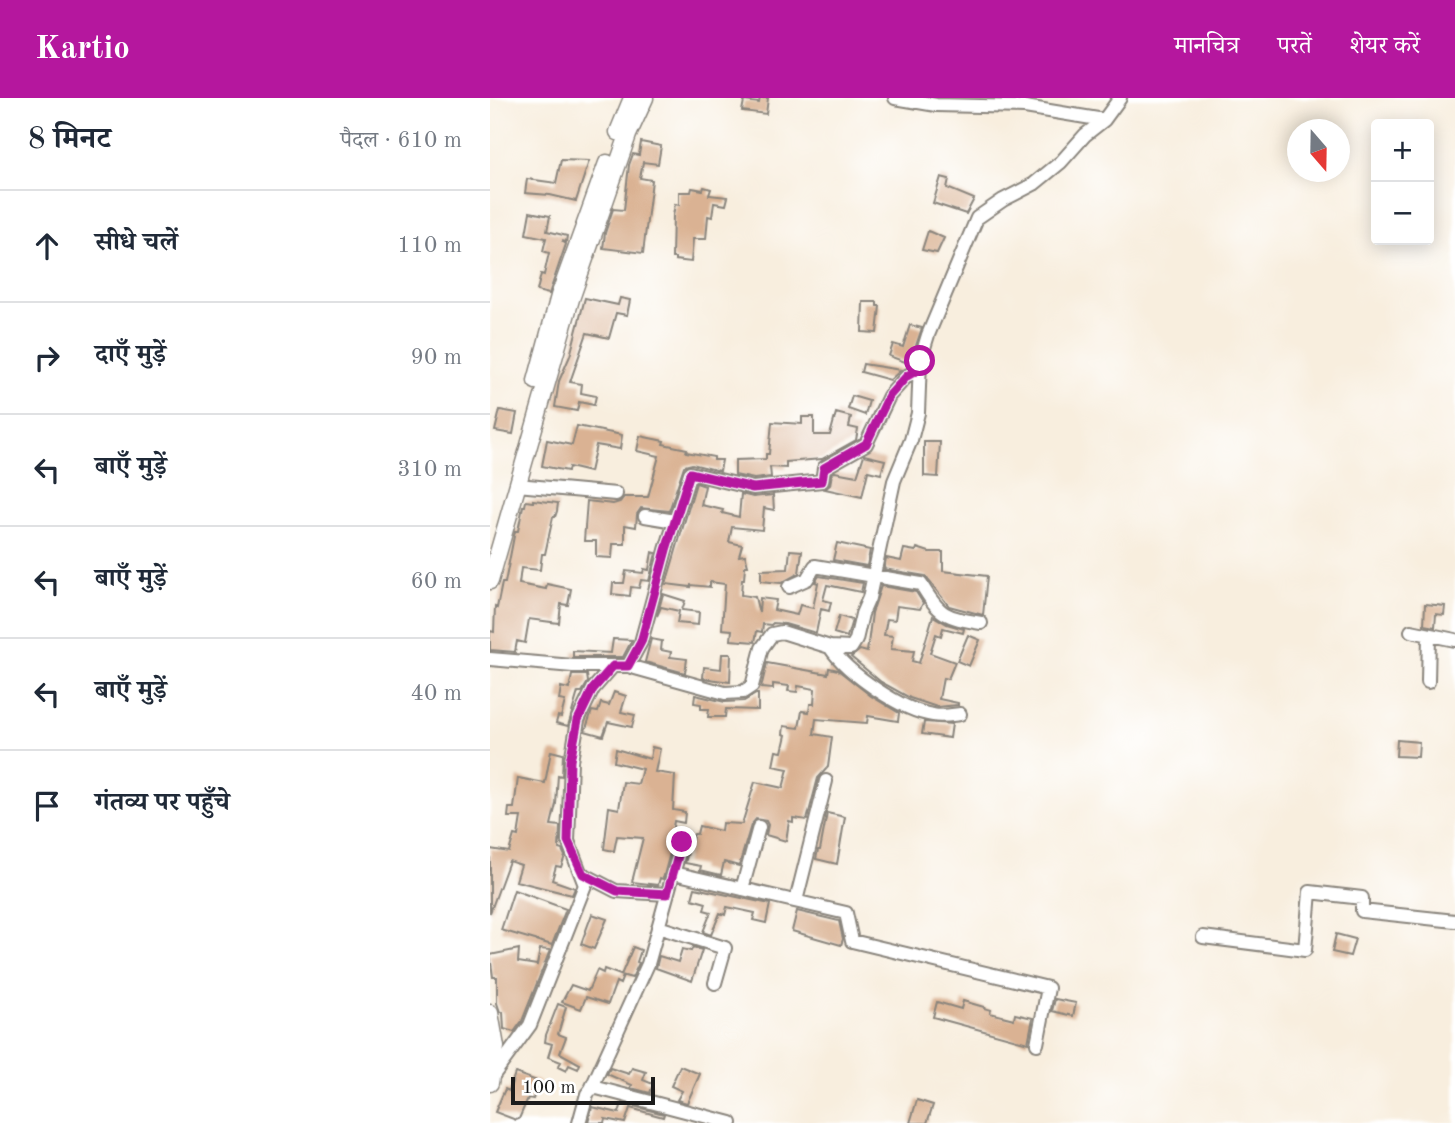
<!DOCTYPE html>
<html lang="hi">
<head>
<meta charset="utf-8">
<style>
	body { margin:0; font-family:"Old Standard TT","Noto Serif Devanagari",serif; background:#f2f2f3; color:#1f2937 }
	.controls { position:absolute; right:21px; top:21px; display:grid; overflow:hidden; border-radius:7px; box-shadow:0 4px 18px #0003 }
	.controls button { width:63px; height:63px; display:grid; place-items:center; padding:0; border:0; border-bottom:2px solid #e0e1e3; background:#fff; color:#1f2937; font:35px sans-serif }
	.compass { position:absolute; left:797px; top:21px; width:63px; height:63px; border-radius:50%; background:#fff; box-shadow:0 4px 18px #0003; rotate:160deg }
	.scale { position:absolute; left:21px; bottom:18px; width:144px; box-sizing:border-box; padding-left:7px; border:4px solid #1c1c1c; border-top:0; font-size:19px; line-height:24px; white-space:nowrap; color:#1c1c1c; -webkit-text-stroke:5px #fff; paint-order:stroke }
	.stop { position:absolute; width:21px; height:21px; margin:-16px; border:5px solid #b5179e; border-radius:50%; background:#fff }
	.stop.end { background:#b5179e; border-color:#fff; box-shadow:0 2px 7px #0008 }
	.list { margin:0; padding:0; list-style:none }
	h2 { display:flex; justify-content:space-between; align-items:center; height:91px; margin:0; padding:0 28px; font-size:30px }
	h2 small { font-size:23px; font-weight:400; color:#747a83 }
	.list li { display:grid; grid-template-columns:46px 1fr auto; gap:21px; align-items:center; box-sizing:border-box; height:112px; padding:0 28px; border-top:2px solid #e0e1e3 }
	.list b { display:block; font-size:26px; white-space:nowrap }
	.list em { font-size:23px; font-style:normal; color:#747a83 }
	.icon { flex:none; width:38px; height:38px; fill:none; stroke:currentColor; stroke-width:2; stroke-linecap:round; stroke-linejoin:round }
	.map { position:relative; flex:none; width:965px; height:1025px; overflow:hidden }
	header { display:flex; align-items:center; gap:42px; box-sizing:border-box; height:98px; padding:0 35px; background:#b5179e; color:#fff }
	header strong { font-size:33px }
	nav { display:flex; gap:38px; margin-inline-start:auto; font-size:24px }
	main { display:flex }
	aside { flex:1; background:#fff }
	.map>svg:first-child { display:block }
</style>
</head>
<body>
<header>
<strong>Kartio</strong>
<nav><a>मानचित्र</a><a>परतें</a><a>शेयर करें</a></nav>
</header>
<main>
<aside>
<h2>8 मिनट<small>पैदल · 610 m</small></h2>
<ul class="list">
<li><svg class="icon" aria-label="ahead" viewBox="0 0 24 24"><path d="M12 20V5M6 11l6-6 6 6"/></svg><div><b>सीधे चलें</b></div><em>110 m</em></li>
<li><svg class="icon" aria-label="right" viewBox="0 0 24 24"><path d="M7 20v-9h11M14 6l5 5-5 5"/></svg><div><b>दाएँ मुड़ें</b></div><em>90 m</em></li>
<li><svg class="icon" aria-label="left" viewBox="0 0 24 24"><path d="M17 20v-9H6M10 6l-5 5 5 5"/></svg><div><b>बाएँ मुड़ें</b></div><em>310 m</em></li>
<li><svg class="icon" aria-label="left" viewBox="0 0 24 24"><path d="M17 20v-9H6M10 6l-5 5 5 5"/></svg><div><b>बाएँ मुड़ें</b></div><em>60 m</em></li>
<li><svg class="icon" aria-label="left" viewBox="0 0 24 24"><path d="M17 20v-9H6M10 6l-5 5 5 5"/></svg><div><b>बाएँ मुड़ें</b></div><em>40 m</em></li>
<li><svg class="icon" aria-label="arrive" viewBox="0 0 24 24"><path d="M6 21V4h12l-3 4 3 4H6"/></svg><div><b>गंतव्य पर पहुँचे</b></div></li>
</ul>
</aside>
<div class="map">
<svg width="965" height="1025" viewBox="0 0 965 1025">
	<rect width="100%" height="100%" fill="#fff"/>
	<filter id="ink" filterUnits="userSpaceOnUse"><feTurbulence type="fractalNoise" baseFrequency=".0143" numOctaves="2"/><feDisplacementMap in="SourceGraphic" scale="14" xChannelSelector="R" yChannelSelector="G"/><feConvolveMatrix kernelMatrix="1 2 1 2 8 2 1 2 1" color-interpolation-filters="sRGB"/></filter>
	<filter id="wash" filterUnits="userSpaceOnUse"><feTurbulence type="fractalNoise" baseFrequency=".00686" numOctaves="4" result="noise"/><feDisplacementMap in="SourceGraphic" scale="28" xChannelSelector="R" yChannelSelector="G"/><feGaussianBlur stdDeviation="1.57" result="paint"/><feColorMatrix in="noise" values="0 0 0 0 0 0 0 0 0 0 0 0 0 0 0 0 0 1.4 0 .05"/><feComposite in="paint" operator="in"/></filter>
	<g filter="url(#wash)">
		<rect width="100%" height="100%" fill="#f8eede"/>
		<g id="blocks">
			<!-- building -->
			<path fill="#dab293" d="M270,0h8l-2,16 -24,-3 2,-10 15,2z
				M151,44l20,4 -3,18 -15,-2 -3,16 12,2 -9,73 -40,-5 2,-15 8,-24 11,1 5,-45 4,-11 6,1z
				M71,62l28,1 -13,40 -26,-6 -25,-2 2,-14 29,4z
				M451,79l8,2 -2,9 27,11 -8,15 -33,-11z
				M214,89l7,2 -2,6 19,2 -2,8 -12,-2 -2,14 -4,-1 -2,23h-13l-2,23 -16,-2v-2h-3l1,-42 2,-12 4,1v-13h12l1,-4 11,2z
				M40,114l20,4 -3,15 20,5 -1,6 -4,-1 4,3 -17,50 -12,-3 4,-17 3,1 5,-22 -6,-2 3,-13 -20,-4z
				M438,133l16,7 -7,15 -15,-3z
				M95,200l33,7 2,-7 10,2 -3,15 -11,-2 -7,25 -22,-5 -17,49 12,2 -1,9 15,3 -2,9 -15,-3 -2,9 -22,-4 4,-26 11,-25z
				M373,204h14v4h3l-3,27 -15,-1z
				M420,227l12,3 -11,32 -5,-1 -1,3 -16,-6 4,-12 10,3z
				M373,266l38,6 -11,10 -29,-8z
				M362,298l17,5 -4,14 -17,-6z
				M10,312l17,3 -4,21 -18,-3z
				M346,315l15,4 -2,10 9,2 -2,11 -34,19 -36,3v6l-16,-1 1,10 -17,2 -19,-4v-15l31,-1v-5h3l3,-32 30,2v-7h12v18h16z
				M87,328l45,9 -2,14 -24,-4 -6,27 -21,-5 -1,4 -26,-5 5,-26 25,5z
				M150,338l24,5 -1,3 24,5 -1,3 28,5v3h8l-2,11 -28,-7 -8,2 -15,45 -28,-3 -4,6 -1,13 -11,-2v19h-12l-1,14 -16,-1v-16h-12l3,-40 26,3 7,-2 4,-5h24l11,-41 -22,-5z
				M434,344h16l-2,35 -14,-1z
				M374,357l21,5 -4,14 -13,-3 -6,26 -37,-8 5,-4 2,-12 3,-1 22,4z
				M206,385l9,3 -4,19 22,5 -1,3 17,4 2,-23 12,3 20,-2 1,15 -10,-2 -2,22 -30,-3 -3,15 13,3 -3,11 6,-1 3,11h-3l-1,13h-2l-1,16 14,2 4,16 1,-15 16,2 -2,10 23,5 3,-10 13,3 5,-25 -3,-1 4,-6 44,7 -2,9 -34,-7 -4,15 8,2 -2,9 -8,-2 -5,24 -31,-9 -12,-1 -2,2 -8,-1 -1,8 -5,-1 -2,11 -24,-2 1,-10 -10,-1 3,-45 -15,-2v5l-19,-2v2l-25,-3z
				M43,402l25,3 -1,8 -2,6h-2l-8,37h-3l-2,16 -19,-2 -2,16 27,5 1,-5 24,5 -3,16 -7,-1 -2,19 -30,-4 -4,24 -8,-2 -2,11 -25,-2v-19l4,1 1,-25 2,1 5,-25h3l10,-52h3l5,-25h2l1,-5 7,1z
				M347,445l33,7 -3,16 -34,-6z
				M427,450l12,4h14v19l44,5 -4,39 -34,-9 -24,-30 -41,-7 2,-11 15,3 3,-12 12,2z
				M300,452l12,1 -3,22 -18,10 -20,-2v-11l27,-1z
				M162,454l4,1 -7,28 -8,-1 -2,8 -8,-1 -1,9 -18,-2 1,-11h11l2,-12 17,2 1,-4 5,1z
				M391,488l35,6 7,11 -3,6 -23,-3 -2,14 -8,-1 -3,16 9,1 -2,13 23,2 -2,10 7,2 14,-47 14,8 17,5 -1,4 -20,-5 -2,8 -5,-2 -6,19 25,9 -7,17 -5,-1 -4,21 19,4v2l-21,2 -27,-9 -29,-16 -30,-25 9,-7 7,2 5,-39z
				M173,496l22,7 -3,9 17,2 -1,13 -21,-2 2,-12 -18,-4 -4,9z
				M935,506l20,2 -1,9 -8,-1 -1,13 -11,-2z
				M349,518l13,4 -5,17 -13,-4z
				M478,537l12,5 -11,26 -12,-5z
				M123,541l19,1 -9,17h-50v-6l38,2z
				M161,541l11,2 -1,9 10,2 -1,5 17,2 -2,14 -40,-11z
				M232,556h9l-1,28 -27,-4 1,-11 17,2z
				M277,565l61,11 1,-6 9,2 33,26 28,17 -1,8 -30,-5 -1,7 -51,-4 -2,15 18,3 -4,30 -10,11 -11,42 -14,-2v4l-4,-1 -3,20 -20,-6 2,-10 -2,-4 -10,-2 -5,6 -12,41 -15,-4 -3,13 -21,-5 1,-4 -16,-3 6,-21 3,-8h3l2,-8 22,5 1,-8 20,1 13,-42 28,6 5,-19 -15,-3 3,-15 6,1 4,-17 -3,-1 1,-8 15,2 3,-17 7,1 1,-8h4l1,-15 -17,-3 -1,6 -9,-1 1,-5 -16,-2v5l-12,-1z
				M82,577h15l1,7 -6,10h-4l-10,34 -12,-3 2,-7 3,1 4,-16 -6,-1 2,-13 8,2z
				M124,594l12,4 -5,16 14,3 -3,12 -24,-5 -5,14 -18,-5 7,-20 6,1 3,-9 8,2z
				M266,596h2v16l-32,-1 -1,8h-17l1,-8h-8v-5l-7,-1 1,-8 30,7 19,-1z
				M434,624l28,2 -2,14 -28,-4z
				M907,642l22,2 -1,15 -22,-1z
				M162,649l8,2 -5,23 20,3 -2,35 12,2 -1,11 -10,-2 -3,17h3l-11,41 -3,-1 -2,7 -26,-3 11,-44 -26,-2 -3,15 -10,-2 5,-42 10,2 4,-27 15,2 4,-15 -28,-7 2,-13 34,10z
				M61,653l12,3 -1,22 -4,-1 -2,29 -5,21 9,1 -1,23 3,1 3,6 -4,11 -5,-1 -4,14 23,8 -3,7 -56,-14 5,-16 -12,-4 -19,52v-64l19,3 5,-17 4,1 3,-19h-13l1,-9h5l4,-30 27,5z
				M337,715l18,4 -8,47 -21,-5 2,-9h2z
				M205,790l75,16 -4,19 -13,-3 2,-7 -28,-6 -2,8 -5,-2 -9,22 -8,-3 8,-20 -7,-2 2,-7 -14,-4z
				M24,792l52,19 -14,36 -51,-15z
				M307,813l42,10 4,18 -2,6 -49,-14z
				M102,816l15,5 -13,30 -13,-5z
				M846,836l19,5 -5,17 -18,-4z
				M143,849l8,3 -4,12 2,1 -7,15 -11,-3z
				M203,849l9,3 -10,31 -36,-13 3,-12 19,6 4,-13 9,2z
				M29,851l-1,13 19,3 3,-16 10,1 -28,71 -8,11 -10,-3 -1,-17h-3l-3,-9v-26h-4l-3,-22z
				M114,871l19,7 -3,8 -4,-2 -8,22 -22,-7 -5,12 -19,-7 9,-17 17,6 9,-21 6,3z
				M565,901l21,4 -3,13 -21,-5z
				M473,903l21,6v1l7,2 -1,3 24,6 1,-5 18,4 -5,25 -95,-26 4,-15 24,7z
				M68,906l8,3 -8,27 8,3 -6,16 20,11 -2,5 -9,-4 -3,6 -8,-4 3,-5 -13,-5 4,-13 -7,-2 1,-7z
				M190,968l20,8 -13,29 -10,-3 5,-9 -11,-5z
				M120,970l19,6 3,-6 14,4 -3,8 10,4 -3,9 -19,-5 1,-3 -25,-11z
				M25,975l25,9 -7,17 -5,-1 -9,21 -3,1 -21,-8 10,-23 4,2z
				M427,1002l16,5 -6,18h-17z
				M132,1005l42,11 -1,3 -33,-9 -5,15 -20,-4 -1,4h-16l4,-16 27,6z"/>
		</g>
	</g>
	<g filter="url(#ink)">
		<use href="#blocks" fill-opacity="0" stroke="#8a857d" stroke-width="2"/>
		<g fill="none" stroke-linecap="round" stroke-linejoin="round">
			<!-- minor casing -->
			<g stroke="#8a857d" stroke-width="16">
				<path id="minor" d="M405,0l41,7 89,2 79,13
					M27,387l99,9
					M155,418l30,5
					M299,489l18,-8 8,-13 106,18c19,32 24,33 60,39
					M921,533l44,9
					M340,549c17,26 72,64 103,68 8,2 19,0 27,-1
					M0,561l83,7h55l97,27 18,-1 9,-6 10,-38 10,-14 10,-2 48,15 21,1 5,-8 6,-26 7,-16 25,-117 17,-41 7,-27 2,-52 8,-26 49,-117 26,-18 31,-16 27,-22 24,-27 19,-15 16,-22
					M138,568l13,-24 25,-92 24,-77 63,15 69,-7 2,-13 42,-24 23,-48 18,-20 12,-7
					M938,584l1,-47
					M184,775l172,40 6,28 196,47 -11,56
					M93,776l33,17 51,3
					M252,791l17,-62
					M306,803l30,-120
					M168,829l67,21 -10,35
					M713,839l102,13 5,-58 52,6v13l93,10
					M2,979l38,-52 55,-140 -17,-44 3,-80 7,-41 15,-31 20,-23
					M101,991l57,-125 34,-122
					M89,1025l8,-29 4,-5 6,-1 134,35"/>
			</g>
			<!-- major casing -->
			<g stroke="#8a857d" stroke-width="19">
				<path id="major" d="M128,34l14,-34
					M46,283l23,-85 48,-133
					M0,483l81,-282 57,-164 17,-37
					M0,915l6,34 -6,36"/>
			</g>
			<!-- minor -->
			<use href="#minor" stroke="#fff" stroke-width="12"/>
			<!-- major -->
			<use href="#major" stroke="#fff" stroke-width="16"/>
		</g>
	</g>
	<g fill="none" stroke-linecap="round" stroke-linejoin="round" filter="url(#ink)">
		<!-- route -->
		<path stroke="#b5179e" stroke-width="9" d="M192,744l-15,52 -50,-3 -34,-17 -15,-33 2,-80 8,-41 15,-31 20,-23h15l13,-24 25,-92 24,-77 63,15 69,-7 2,-13 42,-24 23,-48 18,-20 12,-7 1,-8"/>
	</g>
</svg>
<div class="controls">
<button>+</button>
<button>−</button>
</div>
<svg class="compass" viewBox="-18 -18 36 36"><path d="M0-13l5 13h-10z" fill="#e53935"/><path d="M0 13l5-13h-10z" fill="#747a83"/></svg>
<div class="scale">100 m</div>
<div class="stop" style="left:430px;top:263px"></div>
<div class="stop end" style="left:192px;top:744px"></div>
</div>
</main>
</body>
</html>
